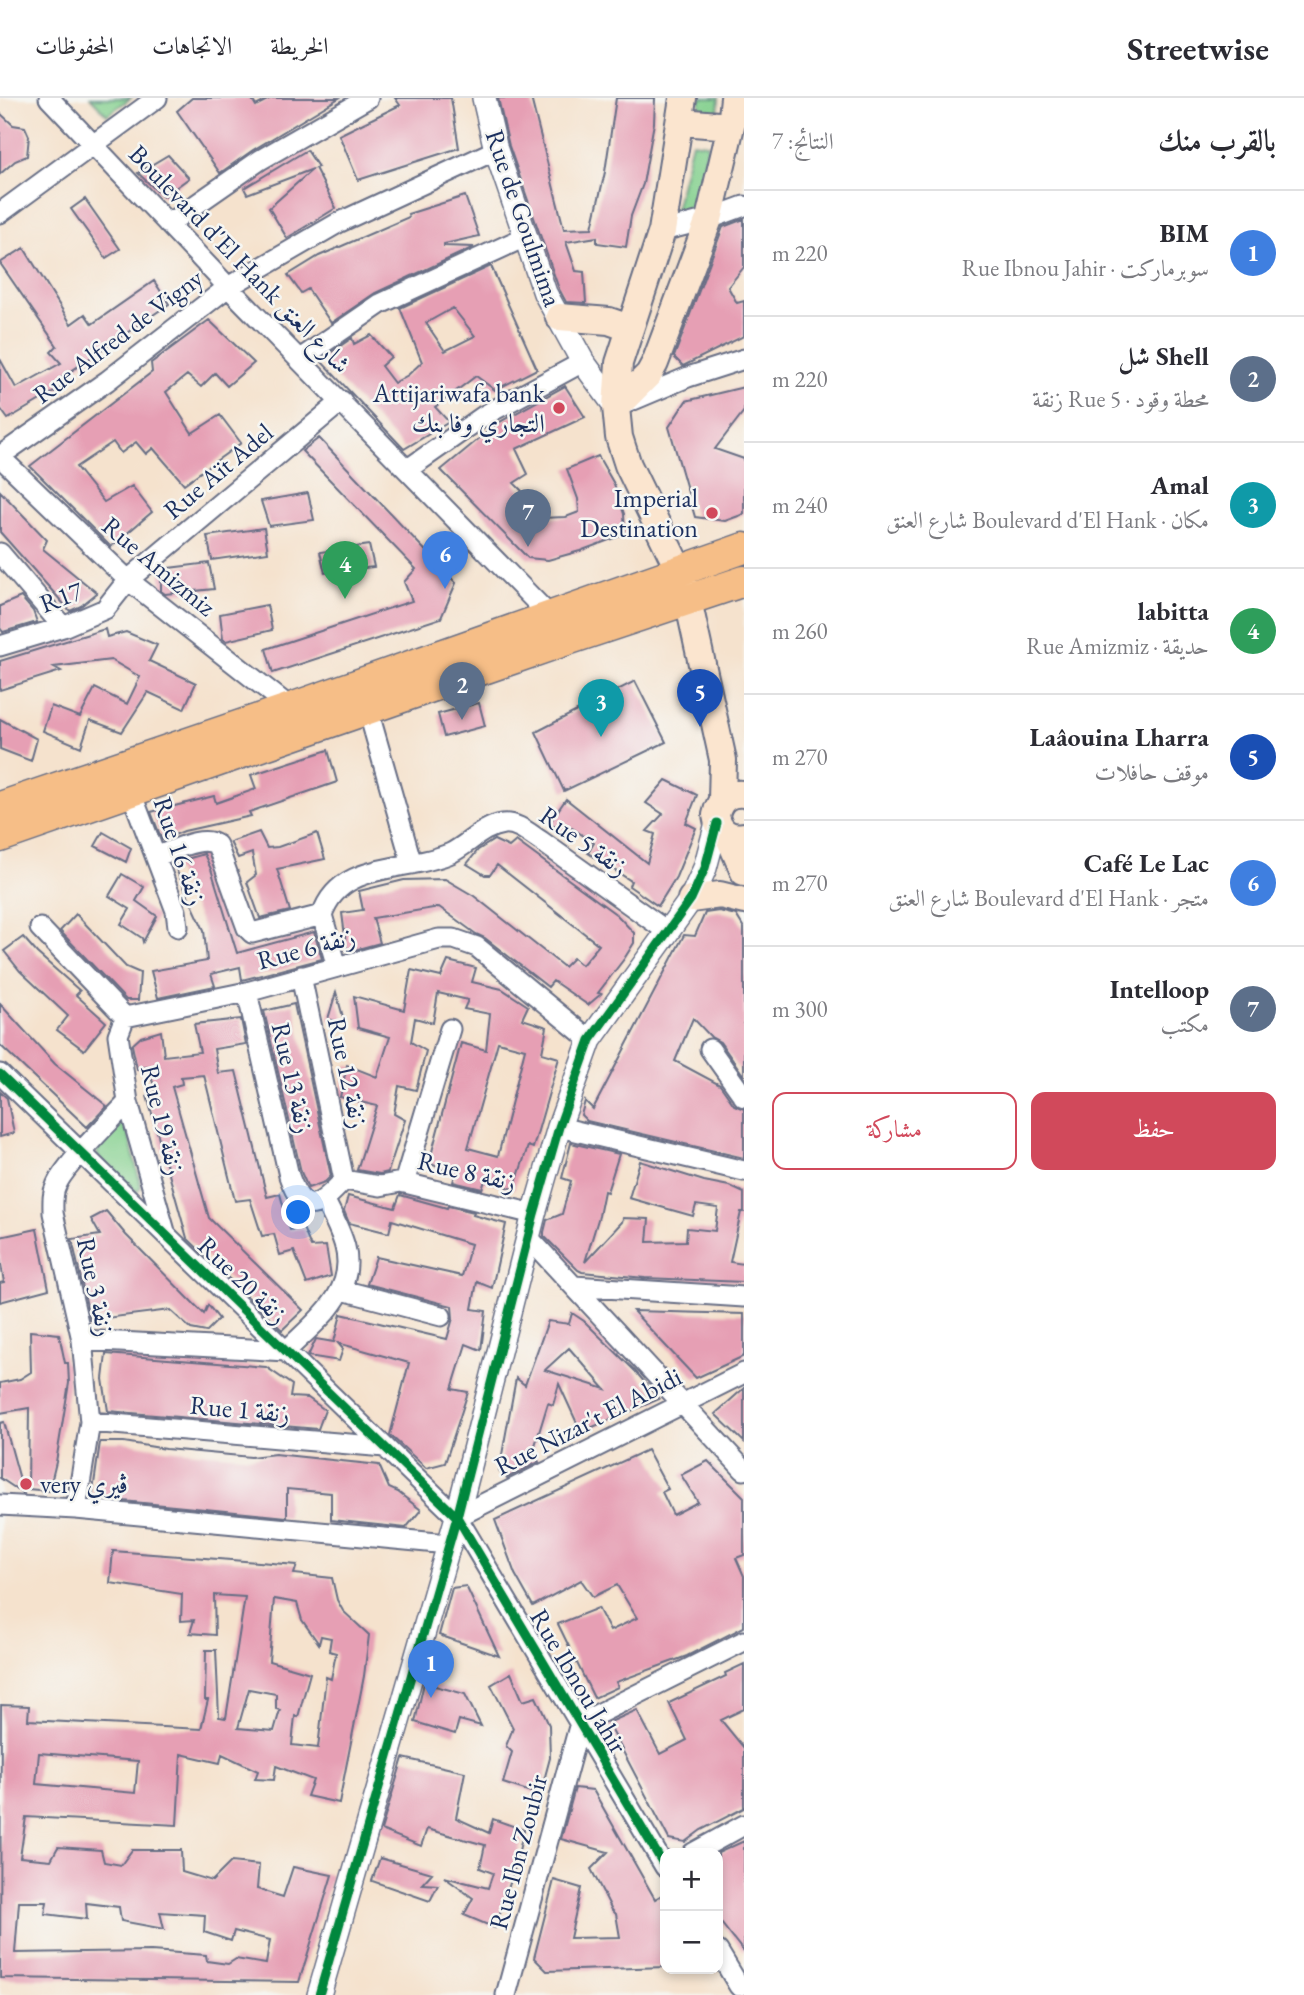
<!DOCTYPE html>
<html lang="ar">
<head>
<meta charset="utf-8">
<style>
	body { margin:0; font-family:"EB Garamond",Amiri,serif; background:#f2f2f3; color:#2b2b33; direction:rtl }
	.controls { position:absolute; right:21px; bottom:21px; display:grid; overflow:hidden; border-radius:14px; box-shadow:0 4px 10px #0003 }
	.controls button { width:63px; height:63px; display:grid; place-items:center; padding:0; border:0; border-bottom:2px solid #e1e1e2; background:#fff; color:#2b2b33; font:35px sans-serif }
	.you { position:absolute; left:299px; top:1115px; width:24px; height:24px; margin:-18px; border:5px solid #fff; border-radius:50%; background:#1a73e8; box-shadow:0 0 0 10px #1a73e833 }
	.badge { display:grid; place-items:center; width:46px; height:46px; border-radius:50%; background:#d1495b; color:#fff; font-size:23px; font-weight:700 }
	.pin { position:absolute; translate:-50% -58px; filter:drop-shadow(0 2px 4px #0008) }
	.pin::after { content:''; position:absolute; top:37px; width:24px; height:21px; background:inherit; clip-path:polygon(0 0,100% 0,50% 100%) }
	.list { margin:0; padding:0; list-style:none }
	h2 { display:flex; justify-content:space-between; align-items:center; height:91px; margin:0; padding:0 28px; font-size:30px }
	h2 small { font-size:23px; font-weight:400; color:#7c7c81 }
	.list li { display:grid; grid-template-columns:46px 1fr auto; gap:21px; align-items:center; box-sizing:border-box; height:126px; padding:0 28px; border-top:2px solid #e1e1e2 }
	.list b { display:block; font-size:26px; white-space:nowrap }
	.list p { margin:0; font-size:23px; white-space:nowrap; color:#7c7c81 }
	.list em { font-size:23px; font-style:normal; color:#7c7c81 }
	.actions { display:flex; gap:14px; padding:21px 28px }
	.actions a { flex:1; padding:16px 0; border:2px solid #d1495b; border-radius:14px; text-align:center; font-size:24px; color:#d1495b }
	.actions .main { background:#d1495b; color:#fff }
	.map { position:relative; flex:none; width:744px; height:1897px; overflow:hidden; direction:ltr }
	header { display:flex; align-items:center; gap:42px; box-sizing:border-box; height:98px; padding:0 35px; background:#fff; border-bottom:2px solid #e1e1e2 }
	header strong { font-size:33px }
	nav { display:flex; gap:38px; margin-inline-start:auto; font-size:24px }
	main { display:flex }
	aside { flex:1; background:#fff }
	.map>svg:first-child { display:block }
</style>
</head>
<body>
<header>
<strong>Streetwise</strong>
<nav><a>الخريطة</a><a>الاتجاهات</a><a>المحفوظات</a></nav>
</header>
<main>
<aside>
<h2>بالقرب منك<small>النتائج: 7</small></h2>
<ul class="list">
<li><span class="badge" style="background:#3f7fe0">1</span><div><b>BIM</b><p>سوبرماركت · Rue Ibnou Jahir</p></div><em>220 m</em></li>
<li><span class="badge" style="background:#5c6f8a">2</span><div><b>Shell شل</b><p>محطة وقود · Rue 5 زنقة</p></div><em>220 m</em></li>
<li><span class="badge" style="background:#0f9aa8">3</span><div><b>Amal</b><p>مكان · Boulevard d'El Hank شارع العنق</p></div><em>240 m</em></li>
<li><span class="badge" style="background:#2e9e5b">4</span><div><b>labitta</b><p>حديقة · Rue Amizmiz</p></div><em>260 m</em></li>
<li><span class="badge" style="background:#1a4fb4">5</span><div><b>Laâouina Lharra</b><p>موقف حافلات</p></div><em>270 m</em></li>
<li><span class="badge" style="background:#3f7fe0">6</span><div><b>Café Le Lac</b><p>متجر · Boulevard d'El Hank شارع العنق</p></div><em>270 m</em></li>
<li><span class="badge" style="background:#5c6f8a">7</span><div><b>Intelloop</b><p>مكتب</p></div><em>300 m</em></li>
</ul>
<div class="actions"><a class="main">حفظ</a><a>مشاركة</a></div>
</aside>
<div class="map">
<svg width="744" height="1897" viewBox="0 0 744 1897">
	<rect width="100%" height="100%" fill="#f6f6f2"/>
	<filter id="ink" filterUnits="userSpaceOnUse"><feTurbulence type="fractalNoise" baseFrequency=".0143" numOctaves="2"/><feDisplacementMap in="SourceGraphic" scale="14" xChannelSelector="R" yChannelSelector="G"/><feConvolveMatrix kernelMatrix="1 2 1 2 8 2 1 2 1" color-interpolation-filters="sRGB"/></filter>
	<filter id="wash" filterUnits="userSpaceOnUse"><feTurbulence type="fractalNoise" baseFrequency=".00686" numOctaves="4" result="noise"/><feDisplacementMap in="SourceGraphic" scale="28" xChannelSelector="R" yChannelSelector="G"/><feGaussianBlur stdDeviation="1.57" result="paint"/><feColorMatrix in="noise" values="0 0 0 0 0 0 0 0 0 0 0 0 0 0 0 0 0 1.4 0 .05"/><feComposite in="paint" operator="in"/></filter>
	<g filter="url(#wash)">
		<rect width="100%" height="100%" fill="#f5e2cd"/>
		<!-- green -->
		<path fill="#84d08e" stroke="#508076" stroke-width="2" d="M91,0h40l-24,17z
			M700,0h19l-1,17 -8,1 -10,-6z
			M692,44l16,2 -14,69 -22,8z
			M121,1024l4,1 2,4 14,60 -4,5 -39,-35 -1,-5 20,-29z"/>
		<g id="blocks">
			<!-- building -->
			<path fill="#e69fb4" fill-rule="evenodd" d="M192,0h59l5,8 15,-8h68l-86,52 -33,23 -43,-62z
				M395,0h56l8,50 -101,32 -19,-45 61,-30z
				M498,0h33l33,131 28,-1 13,-56 11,-74h39l-1,25 -11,61 -12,32 -5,31 -29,-4v-6l-31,5 10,29 8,1 2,31 -20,-1 -7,-13 -50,-143z
				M0,15l13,12 12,2 4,9 -2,20 -12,5 -15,13z
				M307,52l11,17 -3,1 21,40 -49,30 -18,-30 44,-39 -66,25 -3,-6z
				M168,57l21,23 -26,19 -25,-24z
				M465,98l14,40 -35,8v2l30,1 -99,46 -44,30 -23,-34 -7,4 -13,-18 31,-19 90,-39 -1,-3z
				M85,101l35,50 -14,9 -35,-49z
				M744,121v48l-16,20 9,16 7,-2v35l-61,30 -9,-9 49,-130z
				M24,150l47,76 14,-10 7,10 62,-43 15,23 -108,74 5,7 -58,34 -8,-11v-49l16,29 45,-25 -10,-11 6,-6 -57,-83z
				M491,168l46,103 -42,21 -19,-14 -41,31 14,15 -45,27 -84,-89 32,-22 2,6 17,-9 20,22 -10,9 13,17 14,-8 14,-13 -22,-54zM453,210l22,28 -30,15 -19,-28z
				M209,222l45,43 -27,23 -12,-13 -14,14 -14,-12 -21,17 26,41 28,-18 21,28 -57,41 -31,-36 -7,6 -10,-12 -15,11 -8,-11 -37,25 28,35 28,-16 20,26 -41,35 -81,-81 122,-94 -1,-9z
				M565,288l20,31 -69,32 12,25 -14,9 7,7 19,28 26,-1 13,-5 -1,-13 -11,-30 31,-13 16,28 10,30 1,20 -45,17 -32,9 -20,-2 -87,-88 57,-47z
				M744,289v24l-29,38 29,10v55l-19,7 -30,-4 -26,-90 17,-26z
				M319,340l137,145 -15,35 -168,55 -7,-24 146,-48 -8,-19 12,-13 -114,-118z
				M0,393l47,49 -4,9 54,44 -16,13 -11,5 -70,-79z
				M308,395l6,27 -45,6 -8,-25z
				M264,430l4,24 -56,8 -5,-24z
				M369,447l5,22 -49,6 -5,-21z
				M209,465l5,26 -49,5 -4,-3v-22z
				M21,499l12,14 4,11 -34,10 -3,-4v-22z
				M267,507l5,25 -46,11 -3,-2 -3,-25z
				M105,531l2,8 19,-5 31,13 -8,16 47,22 -12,26 -36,-17 -26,40 -32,-12 -9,27 -38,-16 8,-25 29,11 15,-29 32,16 13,-27 -29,-17 -57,7 7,4 -61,19v-29z
				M635,583l31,61 -102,49 -28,-59z
				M479,605l6,23 -41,11 -6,-23z
				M0,621l37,20 -6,22 -31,-12z
				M328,652l9,32 -88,30 2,4 -67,15 -22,9 -11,-28 63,-16 2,7 40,-14 -5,-14z
				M666,682l31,15 -11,28 10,5 -20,49 -18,29 -29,-20 2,-5 -43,-28 6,-10 -22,-15 -8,9 -14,-15 16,-23 81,64 8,-29 -8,-3 16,-17 -17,-11z
				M103,734l28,16 -5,14 -31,-16z
				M259,734l8,16 11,-1 39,-14 8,26 -48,10 13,42 -30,7 -13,-36 9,-7 -4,-22 -14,5 -8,-16z
				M494,742l15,7 7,-6 101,74 17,18v10l-10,16 -26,34 3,1 -13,11 -35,-24 -5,6 -63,-49 -9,-4 -37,-27 -66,11 7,25 -33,9 -5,-39 21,-3 -4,-19 45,-11 41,-1 29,17 90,71 9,-9 9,7 17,-20 -102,-80 -7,10h-5l-18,-11 11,-14z
				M204,756l7,15 26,84 77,-21 8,27 -80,21 -2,-13 -29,7 4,12 -57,12 -7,-27 56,-10 -3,-31 -31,-67z
				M122,776l22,13 -8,14 21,15 -14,26 -1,-4 -21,-14 9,-15 -21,-13z
				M719,813l17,4 8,13v148l-24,-34 -9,-5 -18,-19 -18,43 45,24 14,20 10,4v49l-157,-37 -6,-6 4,-14 8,8 91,-174 11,1 10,-23z
				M76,816l50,53 14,6 -2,27h-12l-66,-69z
				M23,839l14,16 43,38 -4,4 30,27 -22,28 -27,-20 11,-14 -48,-45 -16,-20z
				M448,863l28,7 -4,14 30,7 26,17 -6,13 25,8 -5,26 17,5 -26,90 -5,-2 -14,43 -29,-8 -3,8 -29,-7 2,-7 -26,-12 32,-120 25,7 4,-36 -26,-5 4,-9 -30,-7 -5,30 -18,-5 -4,24 15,9 -10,39 -17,-4 -5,28 11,6 -17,52 -8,2 -23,-4 20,-64 -37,-9 7,-32 30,12 13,-40 -32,-9 -4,-32 50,14 7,-40 30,7zM498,944l27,7 -27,107 -30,-8z
				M336,894l9,32 -17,-5z
				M0,906l55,60 52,42 -20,21 -87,-82z
				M294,906l37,172 -6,6 -17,6 -7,-16 -37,-161z
				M241,921l5,25 -32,5 4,24 18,-2 31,126 13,-3 10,36 13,-2 8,19 15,-1 5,30 -24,8 -13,-33 -14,4 -6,-21 -12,2 -12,-37 -15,2 -31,-126 -23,2 1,7 -10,3 37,131 94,92 -21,20 -95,-92 -40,-142 9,-5 -9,-25 -10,3 -5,-24 9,-8 20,-6 3,25 36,-4 -6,-28z
				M0,994l7,6 7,35 -14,4z
				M571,1045l48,11 -12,38 -3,-1 -5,25 -14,46 37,-40 1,-4 26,1 -2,23 39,-1 1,-13 28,3 3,-23 -22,-3 -3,11 -64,-18 11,-37 64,20 25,5 15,7v19h-3l-11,50 14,2v18l-99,-4 -63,-6 -4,-2 -34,-34v-4l3,-12 15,-6 9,-33 -9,-3z
				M400,1097l47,13 1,-2 26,6 -1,3 33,9 -14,64 -15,-6 -5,27 14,2 -5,39 -15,-6 -14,45 16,3 -23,71 -19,5 -36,-33 19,-72 -71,-20 5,6 -4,12 -31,-5 8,-17 18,3 7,-28 106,25 6,-21 -1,-12 -85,-22 9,-27 86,19 9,-32 -79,-24 -3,13 -40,-10 -5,-12 4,-15 47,12z
				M106,1113l20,24 78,79 4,-9 11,14 -13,13 -15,-3 -21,-19 -80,10 -18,-81 28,-4 -9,-16z
				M37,1131l12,60 -49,13v-19l4,-1 -4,-23v-22z
				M633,1213l111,3v42l-48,22z
				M572,1215l12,8 51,50 24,28 -78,33 -22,-48 -6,21 -5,-2 -15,49 6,10 -32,16 -8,-7 17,-93 9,7 23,-64 21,3zM569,1250l36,41 -60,-19z
				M30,1233l29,3 6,29h3l1,20 -13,79 -7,29 -21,-2 1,-81 -29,5v-30l20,-4 11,-7z
				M106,1256l160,13 26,18 -2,12 18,1 17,12 -7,19 -210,-18 -5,-32z
				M744,1290v54l-29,-28z
				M4,1324l20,72 -24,-16v-55z
				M100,1344h24l42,7 85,8 24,-3 104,11 10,23 9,4 23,18 -15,18 -75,-8v-27l-44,-4v28l-195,-19z
				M647,1352l21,39 -6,3 11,23 25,-13 -17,-27 27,-14 36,36v58l-8,3 8,18v51l-57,29 -71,26 2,5 -24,11 -36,-74 40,-16 12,23 27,-13 -20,-33 -24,12 -12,-17 -48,26 -18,-32 -20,-54z
				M113,1453l184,14 -3,9 38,4 5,22 6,11 26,24 -5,41 -25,127 -32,-7 6,-16 -37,-14 -2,14 -19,-1 3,-8 -36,-17 -2,9 -39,-9 -4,71 -151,-8 -6,40 31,3 7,-13 43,3 3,12 17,3 11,-15h49l1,22 30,9 19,-19 28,3 -2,24 26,8 10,-30 39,8 -33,107 -299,-4 1,-273 28,1 -1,14 173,9 7,-29h-3l1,-50h10l3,67 7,1 19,-121 -31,-2 1,40 -25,-2 4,-13 -13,1 1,-27 -72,-11zM274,1501l23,4 5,17 17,24 2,-8 10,2 -2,13 7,2 -5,26 -5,-2 -8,71 -26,-3 3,-29 3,1 12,-44 -41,-12zM249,1591l27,5v15l4,1 -6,21 -36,-3zM39,1655l99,8 -3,32 -99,-9zM19,1804h28l-2,12 42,5 -1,-16 33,4 2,14 43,8 -4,-17 45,3 -1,17 27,9 3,-10 36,9 -4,24 -30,-5 -8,5 -21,-3 -1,-6 -55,-4 -136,2z
				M466,1488l33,70 -60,-21 13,-47z
				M744,1566v45l-23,11 23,28v60l-43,22 -16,12 -16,-3 -61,-116 29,-13 23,44 27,-14 -18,-37 57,-27 -1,-3z
				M511,1575l12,28 13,-4 13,28 1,33 -10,37 -37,-12 9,-31 -6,-6 7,-18 -22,-43z
				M424,1585l41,11 16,32 -22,-6 -4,14 -40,-12z
				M403,1660l62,14 -9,46 33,15 4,-14 31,11 -10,41 -19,57 -31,-13 9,-17 -29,-21 44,11 5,-15 -13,-5 5,-23 -58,-16 -6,17 -40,-16z
				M575,1690l18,2 62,109 10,-6v74l-118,4 -13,-13 20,-78 27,8 -11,50 50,-1 -4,-23 -4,-4 -21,-41 17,-17 -47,-13z
				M744,1743v111l-26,-33v-66z
				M380,1760l52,15 -10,11 16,1 -8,16 -58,-20z"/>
		</g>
	</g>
	<g filter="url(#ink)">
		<use href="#blocks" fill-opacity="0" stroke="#676e85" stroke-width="2"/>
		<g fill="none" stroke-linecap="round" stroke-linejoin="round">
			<!-- minor casing -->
			<g stroke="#676e85" stroke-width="23">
				<path id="minor" d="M49,0l179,189 322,329 4,9
					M0,115l157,-115
					M168,126l92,-64 108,-62
					M662,133l47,-12 35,-13
					M300,261l80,-55 145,-67
					M624,306l64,-27 56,-18
					M0,358l107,-75 121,-94 110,-64 158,-73
					M0,359l128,123 163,128
					M408,371l77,-54 98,-53
					M0,455l63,74
					M0,548l63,-19 42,-18 23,-29 214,-179
					M368,612l44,154
					M131,694l45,119 2,16
					M157,758c16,-5 46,-22 60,-11l30,83 5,5 70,-18
					M322,817c18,-55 84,-42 129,-62 18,-9 31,-26 52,-29 14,-2 27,10 38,17l127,91
					M322,817l15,52
					M40,830l85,89 122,-25 192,-53h15l23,8 113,93
					M301,878l43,204
					M247,894l42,184c15,43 30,31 55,4l36,6 21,-4 133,32
					M125,919l-7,18 10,67 38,133
					M710,951l34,48
					M0,976l457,443 208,350
					M559,1029l185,44
					M404,1085l46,-154
					M528,1139l216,233
					M574,1188l170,11
					M342,1192l99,26
					M82,1242l204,11c29,-29 71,-58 59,-104 -4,-16 -13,-32 -20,-46
					M90,1324l295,25
					M0,1407l76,4 372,35
					M76,1411l14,-87 -8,-82 -29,-127c0,-9 -1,-19 3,-27 7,-20 56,-66 72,-84
					M457,1419l287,-144
					M693,1755l51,-28
					M718,1853l21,35
					M506,1897l74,-272 164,-82"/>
			</g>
			<!-- tertiary casing -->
			<g stroke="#676e85" stroke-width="26">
				<path id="tertiary" d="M484,0l12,52 49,143 38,69 33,45
					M319,1897l138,-478 77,-303 25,-87 31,-87 101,-141 14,-31 12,-45"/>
			</g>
			<!-- secondary casing -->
			<g stroke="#676e85" stroke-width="30">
				<path id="secondary" d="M683,0l-21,133 -43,132 -3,44 3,30 9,28 51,105 9,30 35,160 -1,40
					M681,24l50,4
					M559,219l50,4 20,7
					M616,309l33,-33 6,-11 54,-144 22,-93 3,-28
					M744,696c-15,-2 -25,6 -28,21 2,15 12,24 28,21
					M728,737l16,37
					M691,801l29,-4 24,6"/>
			</g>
			<!-- primary casing -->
			<g stroke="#676e85" stroke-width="33">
				<path id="primary" d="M0,709l291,-99 453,-160
					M0,739l561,-195 183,-61"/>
			</g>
			<!-- minor -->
			<use href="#minor" stroke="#fff" stroke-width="19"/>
			<!-- tertiary -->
			<use href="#tertiary" stroke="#fff" stroke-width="23"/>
			<!-- secondary -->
			<use href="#secondary" stroke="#fbe5cf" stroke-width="26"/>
			<!-- primary -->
			<use href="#primary" stroke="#f6be87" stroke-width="30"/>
			<!-- cycleway casing -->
			<g stroke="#f6f6f2" stroke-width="13">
				<path id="cycleway" d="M0,976l457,443 208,350
					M319,1897l138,-478 77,-303 25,-87 31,-87 101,-141 14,-31 12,-45"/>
			</g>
			<!-- cycleway -->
			<use href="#cycleway" stroke="#00873e" stroke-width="9"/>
		</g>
	</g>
	<!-- markers -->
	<g fill="#d1495b" stroke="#f6f6f2" stroke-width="2.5">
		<circle cx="559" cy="310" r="7"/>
		<circle cx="712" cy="415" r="7"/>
		<circle cx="26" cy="1386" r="7"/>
	</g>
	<g text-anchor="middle" stroke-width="5" stroke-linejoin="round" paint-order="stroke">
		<!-- street labels -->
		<g font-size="26" fill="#1b2f5e" stroke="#f6f6f2">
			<text transform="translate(524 120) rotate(71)" y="9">Rue de Goulmima</text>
			<text transform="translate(240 161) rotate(46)" y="9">Boulevard d'El Hank شارع العنق</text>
			<text transform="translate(118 238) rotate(-37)" y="9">Rue Alfred de Vigny</text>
			<text transform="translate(218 373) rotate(-40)" y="9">Rue Aït Adel</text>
			<text transform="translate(159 468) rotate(40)" y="9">Rue Amizmiz</text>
			<text transform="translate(61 499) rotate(-21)" y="9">R17</text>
			<text transform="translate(584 743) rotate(35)" y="9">Rue 5 زنقة</text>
			<text transform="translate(180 753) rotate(71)" y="9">Rue 16 زنقة</text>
			<text transform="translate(306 850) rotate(-15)" y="9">Rue 6 زنقة</text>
			<text transform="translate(348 975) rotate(78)" y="9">Rue 12 زنقة</text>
			<text transform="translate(293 980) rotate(77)" y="9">Rue 13 زنقة</text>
			<text transform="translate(163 1022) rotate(76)" y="9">Rue 19 زنقة</text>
			<text transform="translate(467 1073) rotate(13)" y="9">Rue 8 زنقة</text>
			<text transform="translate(243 1182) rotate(44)" y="9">Rue 20 زنقة</text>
			<text transform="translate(96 1189) rotate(78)" y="9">Rue 3 زنقة</text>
			<text transform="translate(240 1311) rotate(5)" y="9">Rue 1 زنقة</text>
			<text transform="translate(588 1323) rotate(-27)" y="9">Rue Nizar't El Abidi</text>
			<text transform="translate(579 1583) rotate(59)" y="9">Rue Ibnou Jahir</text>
			<text transform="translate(518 1754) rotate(-75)" y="9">Rue Ibn Zoubir</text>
		</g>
		<!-- poi labels -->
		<g font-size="26" fill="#1b2f5e" stroke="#f6f6f2" text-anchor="end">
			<text x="545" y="304">Attijariwafa bank<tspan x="545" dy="30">التجاري وفا بنك</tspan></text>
			<text x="698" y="409">Imperial<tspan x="698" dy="30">Destination</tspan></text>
			<text x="40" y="1395" text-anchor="start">very ڤيري</text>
		</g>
	</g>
</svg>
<div class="controls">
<button>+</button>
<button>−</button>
</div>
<div class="you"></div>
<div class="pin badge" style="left:431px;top:1600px;background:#3f7fe0">1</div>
<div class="pin badge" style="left:462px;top:622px;background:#5c6f8a">2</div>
<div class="pin badge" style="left:601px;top:639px;background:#0f9aa8">3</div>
<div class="pin badge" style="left:345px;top:501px;background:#2e9e5b">4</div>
<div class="pin badge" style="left:700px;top:629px;background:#1a4fb4">5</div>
<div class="pin badge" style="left:445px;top:491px;background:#3f7fe0">6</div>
<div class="pin badge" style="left:528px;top:449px;background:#5c6f8a">7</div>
</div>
</main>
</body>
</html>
